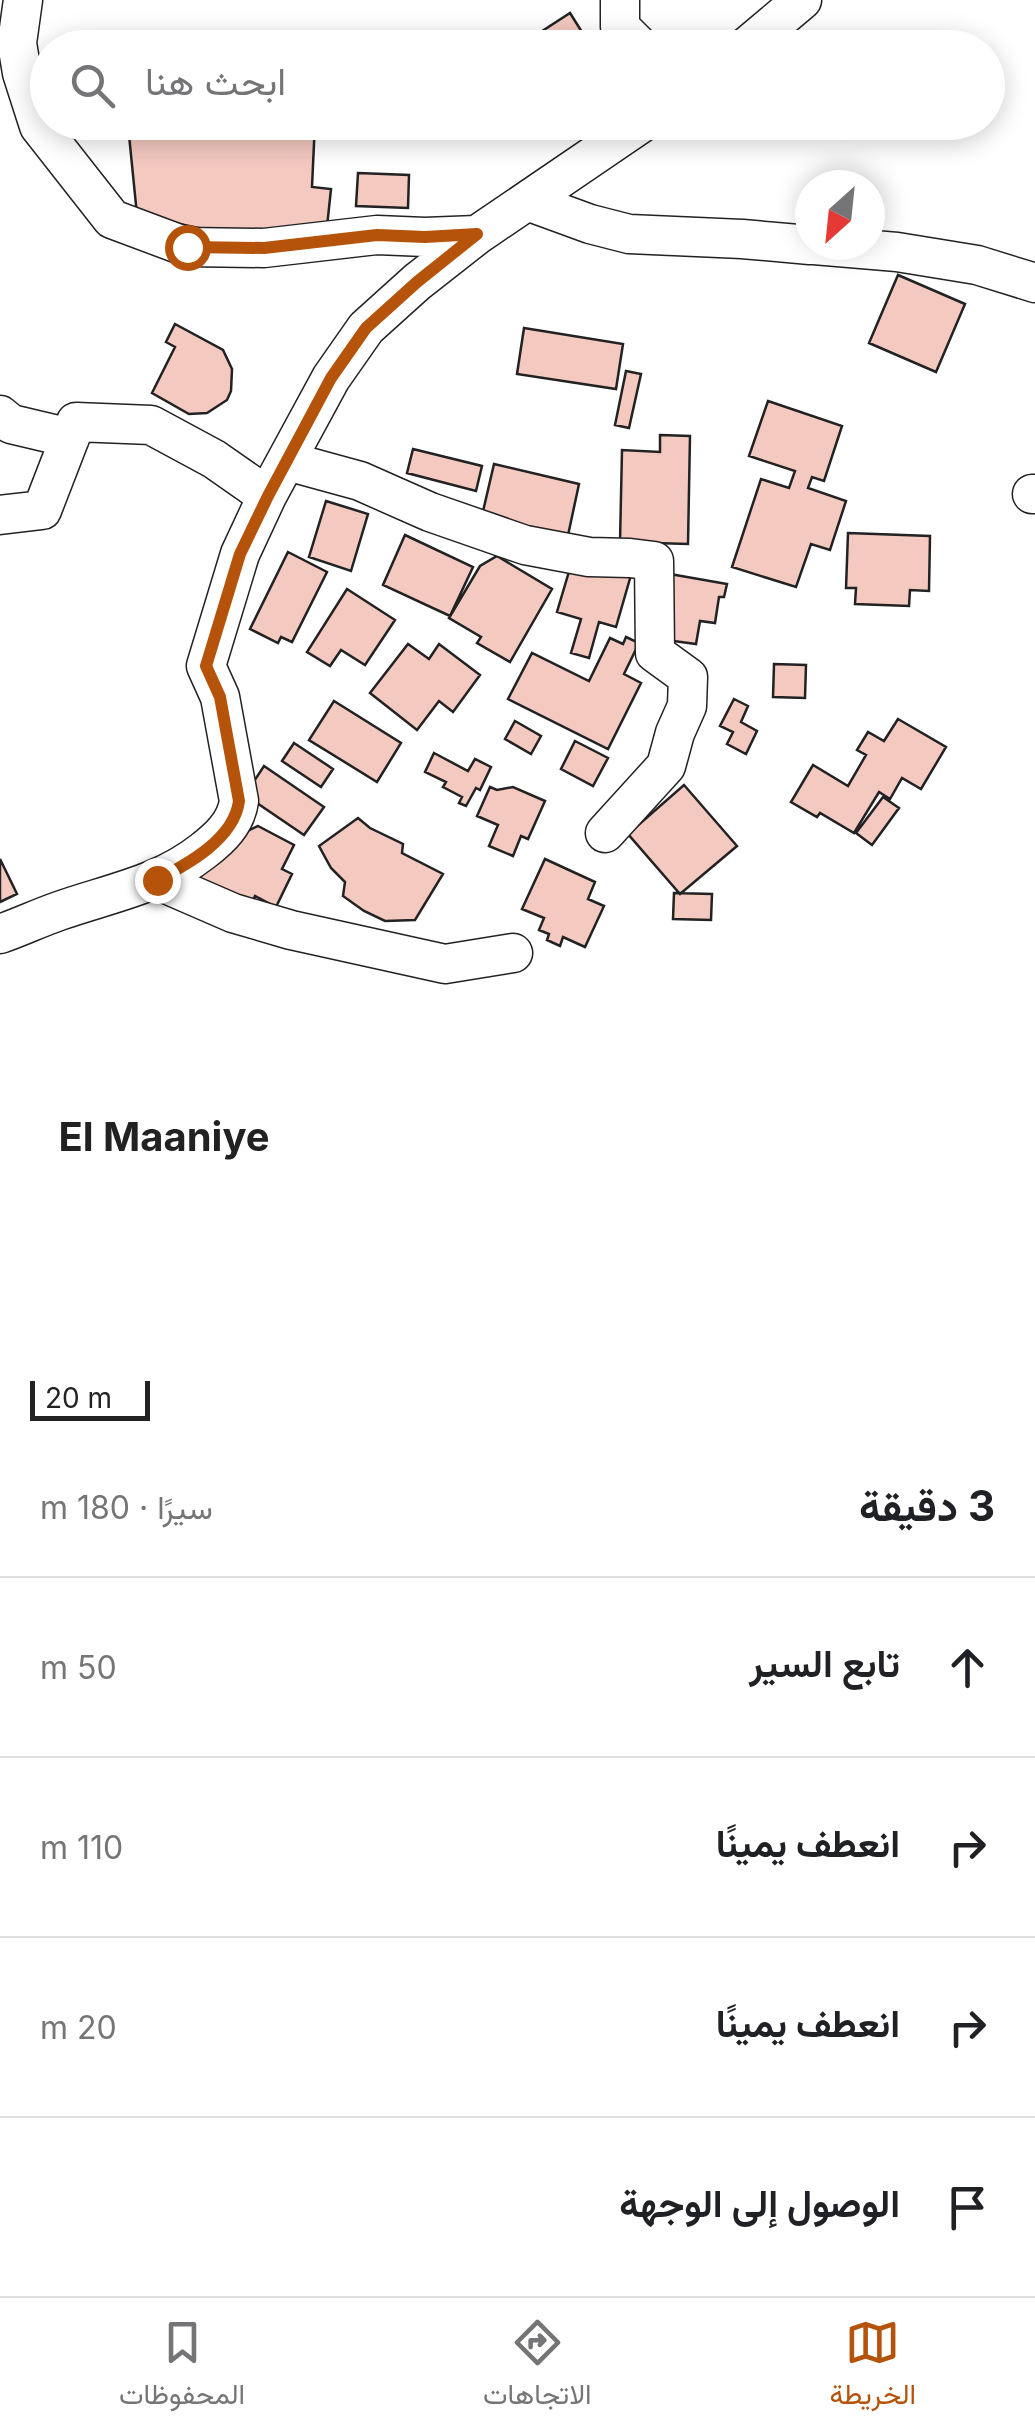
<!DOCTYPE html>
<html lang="ar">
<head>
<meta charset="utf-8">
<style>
	body { margin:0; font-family:Inter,Vazirmatn,sans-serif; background:#f2f2f2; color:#202124; direction:rtl }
	.compass { position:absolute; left:795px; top:170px; width:90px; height:90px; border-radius:50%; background:#fff; box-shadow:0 5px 25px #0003; rotate:207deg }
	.scale { position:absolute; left:30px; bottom:25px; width:120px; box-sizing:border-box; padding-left:10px; border:5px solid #222; border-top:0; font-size:28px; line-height:35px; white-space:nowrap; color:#222; -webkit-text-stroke:8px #fff; paint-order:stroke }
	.stop { position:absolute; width:30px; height:30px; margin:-22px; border:8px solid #b45309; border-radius:50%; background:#fff }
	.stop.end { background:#b45309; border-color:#fff; box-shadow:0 2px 10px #0008 }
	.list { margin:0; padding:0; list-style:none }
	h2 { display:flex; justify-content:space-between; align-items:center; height:130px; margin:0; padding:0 40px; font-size:42px }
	h2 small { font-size:32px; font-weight:400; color:#757577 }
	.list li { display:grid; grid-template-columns:65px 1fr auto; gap:30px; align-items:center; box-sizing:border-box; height:180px; padding:0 40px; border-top:2px solid #e0e0e0 }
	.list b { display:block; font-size:38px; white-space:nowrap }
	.list em { font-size:32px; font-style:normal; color:#757577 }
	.icon { flex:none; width:55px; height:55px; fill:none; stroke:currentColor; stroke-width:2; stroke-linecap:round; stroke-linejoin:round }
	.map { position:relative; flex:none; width:1035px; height:1446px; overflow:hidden; direction:ltr }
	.search { position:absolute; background:#fff; box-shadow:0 5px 25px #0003; left:30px; right:30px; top:30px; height:110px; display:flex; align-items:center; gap:25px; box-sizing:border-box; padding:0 35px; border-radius:55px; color:#757577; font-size:38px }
	.sheet { height:850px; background:#fff }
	nav { display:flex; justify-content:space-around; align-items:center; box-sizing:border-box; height:140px; border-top:2px solid #e0e0e0; background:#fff; font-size:28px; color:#757577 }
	nav a { display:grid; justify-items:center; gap:5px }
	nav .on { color:#b45309 }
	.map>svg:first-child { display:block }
</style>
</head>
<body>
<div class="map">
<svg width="1035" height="1446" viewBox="0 0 1035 1446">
	<rect width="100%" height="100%" fill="#fff"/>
	<!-- building -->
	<path fill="#f3c9c0" stroke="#222" stroke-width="2.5" d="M570,13l22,35h-76z
		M154,122h161l-3,65 19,2 -4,38 -114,4 -76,-16 -8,-80z
		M358,173l51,2 -1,33 -52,-2z
		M898,275l67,29 -29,68 -67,-29z
		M175,324l48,26 9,19 -1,22 -4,9 -20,13 -18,1 -37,-21 23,-46 -9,-5z
		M524,328l99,16 -7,45 -99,-15z
		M626,371l15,3 -12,54 -14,-3z
		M768,401l74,25 -18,55 -12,-4 -4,11 38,13 -16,49 -19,-6 -15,43 -64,-20 29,-88 28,9 6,-17 -46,-15z
		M660,435l30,1 -2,108 -68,-2 2,-92 38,2z
		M413,449l69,17 -6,25 -69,-18z
		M494,464l85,20 -12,56 -86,-20z
		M326,501l42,13 -17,57 -42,-14z
		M848,533l82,3 -1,55 -19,-1 -1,16 -54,-2 1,-16h-10z
		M405,535l68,32 -23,49 -67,-31z
		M288,552l39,20 -35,70 -11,-5 -3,6 -28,-14z
		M497,556l55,33 -42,73 -33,-19 4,-6 -32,-19 31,-52z
		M573,558l58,17 -15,52 -17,-5 -10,36 -18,-5 10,-34 -24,-7z
		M670,574l57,10 -3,13h-5l-4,26 -15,-2 -4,23 -30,-4z
		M347,589l48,31 -30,45 -24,-15 -11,16 -23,-14z
		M626,637l13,6 -15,31 17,9 -33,66 -100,-50 24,-46 57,28 21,-43 13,6z
		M408,644l21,15 10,-15 41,31 -27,37 -14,-11 -22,29 -47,-37z
		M774,664l32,1 -1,33 -32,-1z
		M734,699l14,7 -7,16 16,9 -11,23 -19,-10 6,-12 -13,-6z
		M334,701l67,42 -24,39 -68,-42z
		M898,719l48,28 -25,42 -19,-11 -12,21 -11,-7 -25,41 -34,-20 -3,4 -26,-15 22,-37 35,21 18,-31 -9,-5 11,-18 16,9z
		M515,721l26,15 -10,18 -26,-15z
		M575,741l33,17 -15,28 -32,-17z
		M294,743l39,26 -12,18 -39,-26z
		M434,753l34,18 7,-12 16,8 -11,23 -4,-2 -10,18 -7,-3 3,-6 -19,-10 3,-5 -21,-10z
		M264,766l60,41 -20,28 -59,-40z
		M684,785l53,61 -57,48 -52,-60z
		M490,787l7,3 16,-3 32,14 -17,38 -7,-3 -8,20 -24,-10 9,-21 -21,-9z
		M883,797l16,11 -27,37 -16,-12z
		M358,818l12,10 33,16 -1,9 41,21 -28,46 -30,1 -21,-10 -21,-15 2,-14 -14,-14 -12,-22z
		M258,826l36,19 -12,24 10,5 -16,33 -21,-11 -8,16 -52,-27 28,-42z
		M0,859l17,35 -17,8z
		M545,859l50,23 -7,17 16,7 -19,41 -22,-10 -3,9 -13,-6 2,-6 -10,-4 5,-12 -22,-9z
		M674,893l38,1 -1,26 -38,-1z"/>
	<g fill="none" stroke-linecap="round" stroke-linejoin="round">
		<!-- minor casing -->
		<g stroke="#222" stroke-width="41">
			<path id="minor" d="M23,0l-6,43 5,30 17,53 73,93 75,28 77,1 113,-13 48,2 52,-2
				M620,0v27l21,21
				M745,48l57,-48
				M527,201l63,23 39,10 113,5 68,6
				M814,245l83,7 80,13 58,18
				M0,415l11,9 59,14
				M287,461l73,20 70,31 95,33 64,12 41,1 24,3 1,92 33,24 -1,29 -12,27 -9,33 -61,67
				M1032,494h3
				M0,515l42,-5 34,-88 75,3 63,34 53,37
				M157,880l76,33 58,17 154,34 68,-11
				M0,934c20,-7 39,-16 59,-23 51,-18 101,-26 144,-60 17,-13 33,-28 36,-50l-19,-104 -14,-31 34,-112 27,-58 64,-118 35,-50 51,-46 60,-47 166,-113"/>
		</g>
		<!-- minor -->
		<use href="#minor" stroke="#fff" stroke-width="38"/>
	</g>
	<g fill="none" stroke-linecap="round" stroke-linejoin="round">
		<!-- route -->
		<path stroke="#b45309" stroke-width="12" d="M157,880c31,-16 77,-41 82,-79l-19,-104 -14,-31 34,-112 28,-58 63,-118 35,-50 51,-46 60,-48 -52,3 -48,-2 -113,13 -77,-1"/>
	</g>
	<g text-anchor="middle" stroke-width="8" stroke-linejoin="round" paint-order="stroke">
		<!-- quarter labels -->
		<g font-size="40" font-weight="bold" fill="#222" stroke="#fff">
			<text x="164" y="1151">El Maaniye</text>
		</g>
	</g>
</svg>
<svg class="compass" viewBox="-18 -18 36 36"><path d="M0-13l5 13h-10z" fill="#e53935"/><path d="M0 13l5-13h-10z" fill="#757577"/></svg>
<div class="scale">20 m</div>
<div class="stop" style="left:187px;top:247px"></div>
<div class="stop end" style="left:157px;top:880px"></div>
<div class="search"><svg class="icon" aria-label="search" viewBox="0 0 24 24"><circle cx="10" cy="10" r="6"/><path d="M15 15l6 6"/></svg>ابحث هنا</div>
</div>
<section class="sheet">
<h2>3 دقيقة<small>سيرًا · 180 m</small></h2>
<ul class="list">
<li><svg class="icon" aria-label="ahead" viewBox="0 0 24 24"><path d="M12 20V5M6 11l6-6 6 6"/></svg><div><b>تابع السير</b></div><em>50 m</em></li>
<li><svg class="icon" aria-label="right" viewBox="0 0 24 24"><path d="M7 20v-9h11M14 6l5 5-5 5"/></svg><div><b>انعطف يمينًا</b></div><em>110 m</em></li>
<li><svg class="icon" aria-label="right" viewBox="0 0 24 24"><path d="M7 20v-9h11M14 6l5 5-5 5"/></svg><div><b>انعطف يمينًا</b></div><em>20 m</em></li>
<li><svg class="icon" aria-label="arrive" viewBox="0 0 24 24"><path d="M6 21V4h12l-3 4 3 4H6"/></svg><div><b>الوصول إلى الوجهة</b></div></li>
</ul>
</section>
<nav>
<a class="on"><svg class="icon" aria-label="map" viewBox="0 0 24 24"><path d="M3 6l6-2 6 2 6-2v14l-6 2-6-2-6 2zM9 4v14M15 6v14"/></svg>الخريطة</a>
<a><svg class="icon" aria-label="directions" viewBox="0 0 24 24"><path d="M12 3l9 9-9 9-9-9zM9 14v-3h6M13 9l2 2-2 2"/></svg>الاتجاهات</a>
<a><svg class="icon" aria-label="saved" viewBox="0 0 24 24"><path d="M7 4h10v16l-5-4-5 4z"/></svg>المحفوظات</a>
</nav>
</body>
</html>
